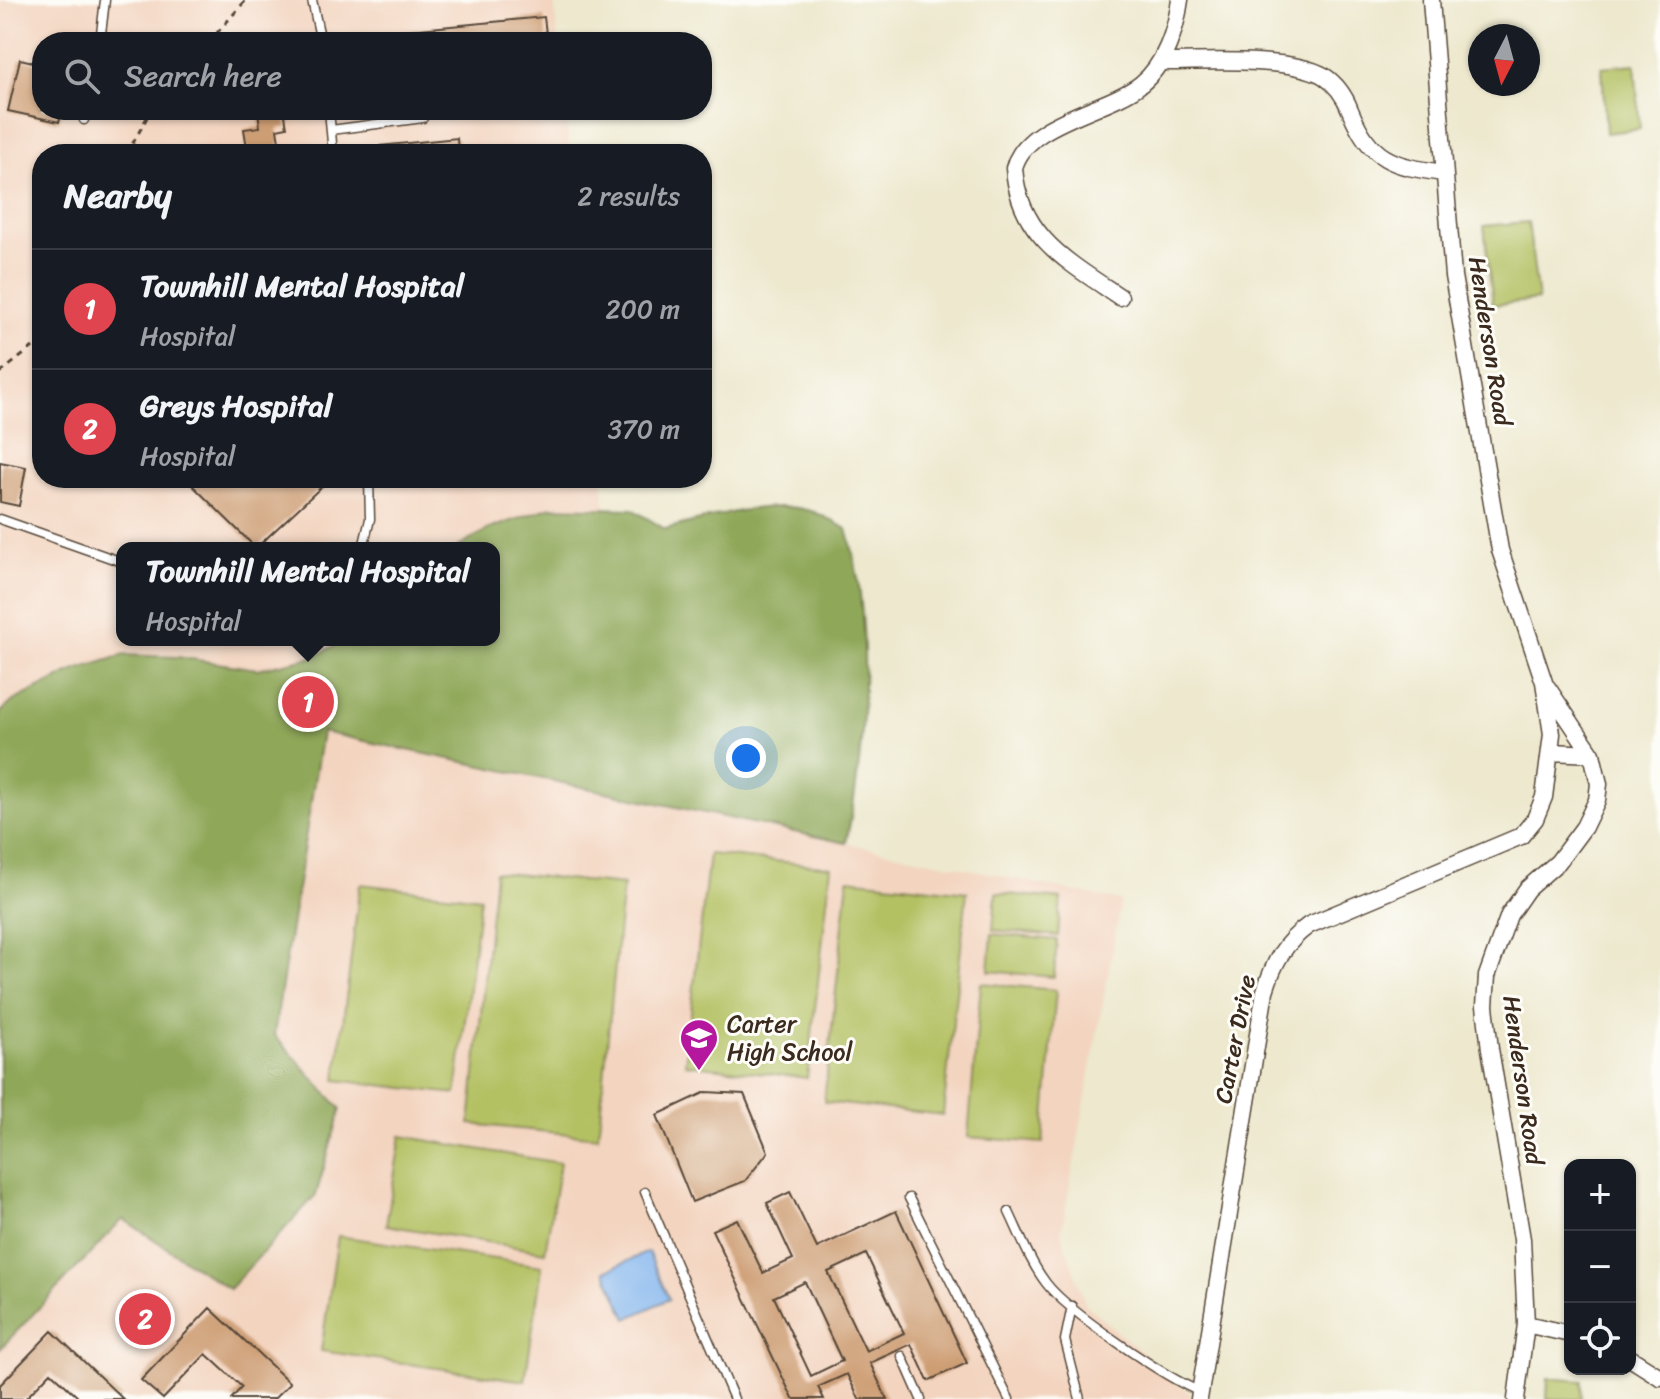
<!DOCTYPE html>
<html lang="en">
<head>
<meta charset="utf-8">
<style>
	body { margin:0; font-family:Sriracha,sans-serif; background:#20242c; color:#f1f3f6 }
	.controls { position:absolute; right:24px; bottom:24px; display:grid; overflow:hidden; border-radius:16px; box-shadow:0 2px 6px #0004 }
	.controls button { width:72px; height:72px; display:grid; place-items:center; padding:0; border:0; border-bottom:2px solid #363941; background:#171b24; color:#f1f3f6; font:40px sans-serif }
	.compass { position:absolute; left:1468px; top:24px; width:72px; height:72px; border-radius:50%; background:#171b24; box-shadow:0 2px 6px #0004; rotate:186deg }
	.you { position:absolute; left:746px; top:758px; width:28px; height:28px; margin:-20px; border:6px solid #fff; border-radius:50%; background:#1a73e8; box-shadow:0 0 0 12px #1a73e833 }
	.badge { display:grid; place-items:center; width:52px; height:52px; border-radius:50%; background:#d690ce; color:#fff; font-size:26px; font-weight:700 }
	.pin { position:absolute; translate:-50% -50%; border:4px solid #fff; box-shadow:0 2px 8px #0006 }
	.popup { position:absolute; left:116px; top:542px; width:384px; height:104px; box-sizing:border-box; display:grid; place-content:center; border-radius:16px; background:#171b24; filter:drop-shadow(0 2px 6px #0005); font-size:26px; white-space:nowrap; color:#9ea1a6 }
	.popup b { font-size:30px; color:#f1f3f6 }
	.popup::after { content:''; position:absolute; left:50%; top:100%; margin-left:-16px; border:16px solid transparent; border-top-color:#171b24 }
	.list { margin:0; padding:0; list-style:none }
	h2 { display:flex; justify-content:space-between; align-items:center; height:104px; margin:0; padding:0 32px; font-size:34px }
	h2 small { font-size:26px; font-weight:400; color:#9ea1a6 }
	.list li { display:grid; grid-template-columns:52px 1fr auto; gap:24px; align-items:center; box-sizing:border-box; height:120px; padding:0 32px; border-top:2px solid #363941 }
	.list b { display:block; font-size:30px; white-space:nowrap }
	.list p { margin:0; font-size:26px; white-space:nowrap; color:#9ea1a6 }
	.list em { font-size:26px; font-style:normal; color:#9ea1a6 }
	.icon { flex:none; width:44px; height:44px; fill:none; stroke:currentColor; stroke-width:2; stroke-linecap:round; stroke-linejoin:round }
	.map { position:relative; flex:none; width:1660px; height:1399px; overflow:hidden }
	.search { position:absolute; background:#171b24; box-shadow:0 2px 6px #0004; left:32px; top:32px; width:680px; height:88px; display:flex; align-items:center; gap:20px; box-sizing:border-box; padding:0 28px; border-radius:32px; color:#9ea1a6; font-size:30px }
	.panel { position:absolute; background:#171b24; box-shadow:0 2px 6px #0004; left:32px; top:144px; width:680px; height:344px; border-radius:32px }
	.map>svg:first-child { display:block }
</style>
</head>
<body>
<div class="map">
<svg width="1660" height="1399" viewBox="0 0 1660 1399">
	<rect width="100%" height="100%" fill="#fdfcf7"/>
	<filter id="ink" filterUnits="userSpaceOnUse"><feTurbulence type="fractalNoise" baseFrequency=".0125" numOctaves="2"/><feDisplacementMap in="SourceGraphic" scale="16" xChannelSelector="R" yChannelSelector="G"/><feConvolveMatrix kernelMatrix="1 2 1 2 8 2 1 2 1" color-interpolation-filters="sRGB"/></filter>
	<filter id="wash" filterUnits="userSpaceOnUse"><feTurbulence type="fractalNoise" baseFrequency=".006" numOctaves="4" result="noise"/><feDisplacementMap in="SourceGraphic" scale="32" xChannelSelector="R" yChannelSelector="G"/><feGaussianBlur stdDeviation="1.8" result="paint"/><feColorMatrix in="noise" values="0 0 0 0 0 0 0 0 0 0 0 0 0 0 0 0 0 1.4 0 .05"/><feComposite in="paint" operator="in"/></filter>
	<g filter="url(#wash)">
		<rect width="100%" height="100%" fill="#ede8ce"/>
		<!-- built -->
		<path fill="#f3d4bf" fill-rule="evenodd" d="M0,0h554l4,42h-516v68h523l5,44h-528v324h560l20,194 -23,119 522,110 -60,333 25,71 105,89 -2,5h-1189zM122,548h372v92h-372z"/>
		<!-- green -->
		<path fill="#b4c163" stroke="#787640" stroke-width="2" d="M1635,64l5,65 -34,4 -4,-66z
			M1528,222l10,78 -45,5 -9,-79z
			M709,854l122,13 -24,211 -122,-14z
			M495,872l128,13 -25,252 -128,-13z
			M848,879l119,13 -24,223 -119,-13z
			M360,884l120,14 -24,196 -120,-14z
			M996,893l65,6 -3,37 -65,-6z
			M992,934l65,6 -3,37 -65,-6z
			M981,983l75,7 -13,153 -75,-6z
			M401,1136l159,27 -15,89 -159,-27z
			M338,1236l204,30 -17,115 -204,-30z
			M1548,1378l34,3 -1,18h-34z"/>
		<!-- forest -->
		<path fill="#8fa759" stroke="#65683c" stroke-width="2" d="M551,507l81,2 33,20c41,-10 108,-32 149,-17 11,4 22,12 33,17 27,93 19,220 -1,314l-524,-111 -48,303 67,74 -25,86 -87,94 -106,-70 -123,130v-636l13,-12 60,-30 51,-16 54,2 79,12 56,-12 32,-17h149v-92h-37l32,-19z"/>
		<!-- water -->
		<path fill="#81b4ee" stroke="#5e6f86" stroke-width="2" d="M648,1252l21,47 -42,20 -22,-48z"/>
		<g id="blocks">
			<!-- building -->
			<path fill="#cd9d73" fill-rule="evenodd" d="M544,17l3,25h-179v-8z
				M20,59l22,5v46h20l-3,12 -51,-11z
				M258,110h26l3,17 -10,2 4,25h-33l-4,-25 16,-2z
				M457,138l1,16h-78v-8z
				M0,462l26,5 -7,39 -19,-4z
				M185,478h146l-75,70z
				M706,1092l38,2 24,58 -23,29 -53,21 -35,-87z
				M790,1192l27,56 79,-37 71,152 -39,18 -17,-37 -41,19 17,36h-28l-12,-25 -29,13 6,12h-31l-81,-169 25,-11 26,54 30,-14 -26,-56zM866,1254l38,79 -38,18 -38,-79zM805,1282l37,79 -31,15 -37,-79z
				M210,1308l80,75 -16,16h-43l11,-12 -36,-33 -43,45 -22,-19z
				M52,1331l71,68h-43l-29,-27 -26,27h-25v-14z"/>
		</g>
	</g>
	<g filter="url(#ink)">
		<use href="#blocks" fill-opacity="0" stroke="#564638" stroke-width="2"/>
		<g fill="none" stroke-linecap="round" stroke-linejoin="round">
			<!-- lane casing -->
			<g stroke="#564638" stroke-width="11">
				<path id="lane" d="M312,0l9,42
					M100,42l5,-42
					M329,110l4,44
					M84,120l2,-10
					M331,130l92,-12
					M0,519l122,43
					M363,548l7,-29 -1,-41
					M645,1192l89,207
					M909,1198l100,201
					M1009,1212c11,23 21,50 37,71 21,28 121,96 155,109
					M1072,1306l-7,34 15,59
					M902,1356l19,43"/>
			</g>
			<!-- street casing -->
			<g stroke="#564638" stroke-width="19">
				<path id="street" d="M1160,62c40,0 130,-6 164,14 12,8 21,21 26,34 21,51 42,56 94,63
					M1120,297c-52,-35 -101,-61 -106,-129 12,-47 93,-57 127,-84 24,-19 35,-55 39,-84
					M1552,752l40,2
					M1526,1324l44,10
					M1630,1358l30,19
					M1199,1399l66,-408c9,-29 19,-48 44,-66l212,-89 14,-17 9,-22 8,-63 -8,-52 -44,-132 -47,-274 -22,-276
					M1516,1399l10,-75 -4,-85 -32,-190 -5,-43 2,-30 22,-61 18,-26 31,-27 26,-35 13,-27 2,-16 -7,-30 -45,-67"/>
			</g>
			<!-- path -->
			<path stroke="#564638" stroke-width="3" stroke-dasharray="6 6" stroke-linecap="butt" d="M209,42l37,-42
				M127,154l24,-44
				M0,373l42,-33"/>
			<!-- lane -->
			<use href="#lane" stroke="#fff" stroke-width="8"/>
			<!-- street -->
			<use href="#street" stroke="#fff" stroke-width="16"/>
		</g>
	</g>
	<!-- icons -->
	<defs>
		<g id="school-pin" transform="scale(2)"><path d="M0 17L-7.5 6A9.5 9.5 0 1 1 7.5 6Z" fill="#b5179e" stroke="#fdfcf7"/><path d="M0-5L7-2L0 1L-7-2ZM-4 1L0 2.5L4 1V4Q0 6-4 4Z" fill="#fff"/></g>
	</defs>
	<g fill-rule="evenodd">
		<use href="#school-pin" x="699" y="1038"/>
	</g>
	<g text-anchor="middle" stroke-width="6" stroke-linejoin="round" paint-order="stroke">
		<!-- street labels -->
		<g font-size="24" fill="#3b2a1e" stroke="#fdfcf7">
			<text transform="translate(1490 341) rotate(81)" y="8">Henderson Road</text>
			<text transform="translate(1235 1039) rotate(-79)" y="8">Carter Drive</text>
			<text transform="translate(1523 1080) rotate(82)" y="8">Henderson Road</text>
		</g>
		<!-- poi labels -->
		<g font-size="24" fill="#3b2a1e" stroke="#fdfcf7" text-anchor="start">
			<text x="727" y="1032">Carter<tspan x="727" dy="28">High School</tspan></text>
		</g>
	</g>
</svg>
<div class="controls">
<button>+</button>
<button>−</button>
<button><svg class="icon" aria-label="locate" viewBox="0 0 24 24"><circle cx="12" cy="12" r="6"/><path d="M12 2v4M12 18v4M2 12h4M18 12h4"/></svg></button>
</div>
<svg class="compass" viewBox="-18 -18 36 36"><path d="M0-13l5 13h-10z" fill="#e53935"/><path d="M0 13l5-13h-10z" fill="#9ea1a6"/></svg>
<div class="you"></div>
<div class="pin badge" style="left:308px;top:702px;background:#e0444e">1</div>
<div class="popup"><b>Townhill Mental Hospital</b>Hospital</div>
<div class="pin badge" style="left:145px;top:1319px;background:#e0444e">2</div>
<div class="search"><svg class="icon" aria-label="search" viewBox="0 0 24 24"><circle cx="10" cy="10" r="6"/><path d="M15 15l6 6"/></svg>Search here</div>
<section class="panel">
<h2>Nearby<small>2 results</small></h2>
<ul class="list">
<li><span class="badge" style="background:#e0444e">1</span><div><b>Townhill Mental Hospital</b><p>Hospital</p></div><em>200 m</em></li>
<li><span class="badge" style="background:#e0444e">2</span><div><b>Greys Hospital</b><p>Hospital</p></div><em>370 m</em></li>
</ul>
</section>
</div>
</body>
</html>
